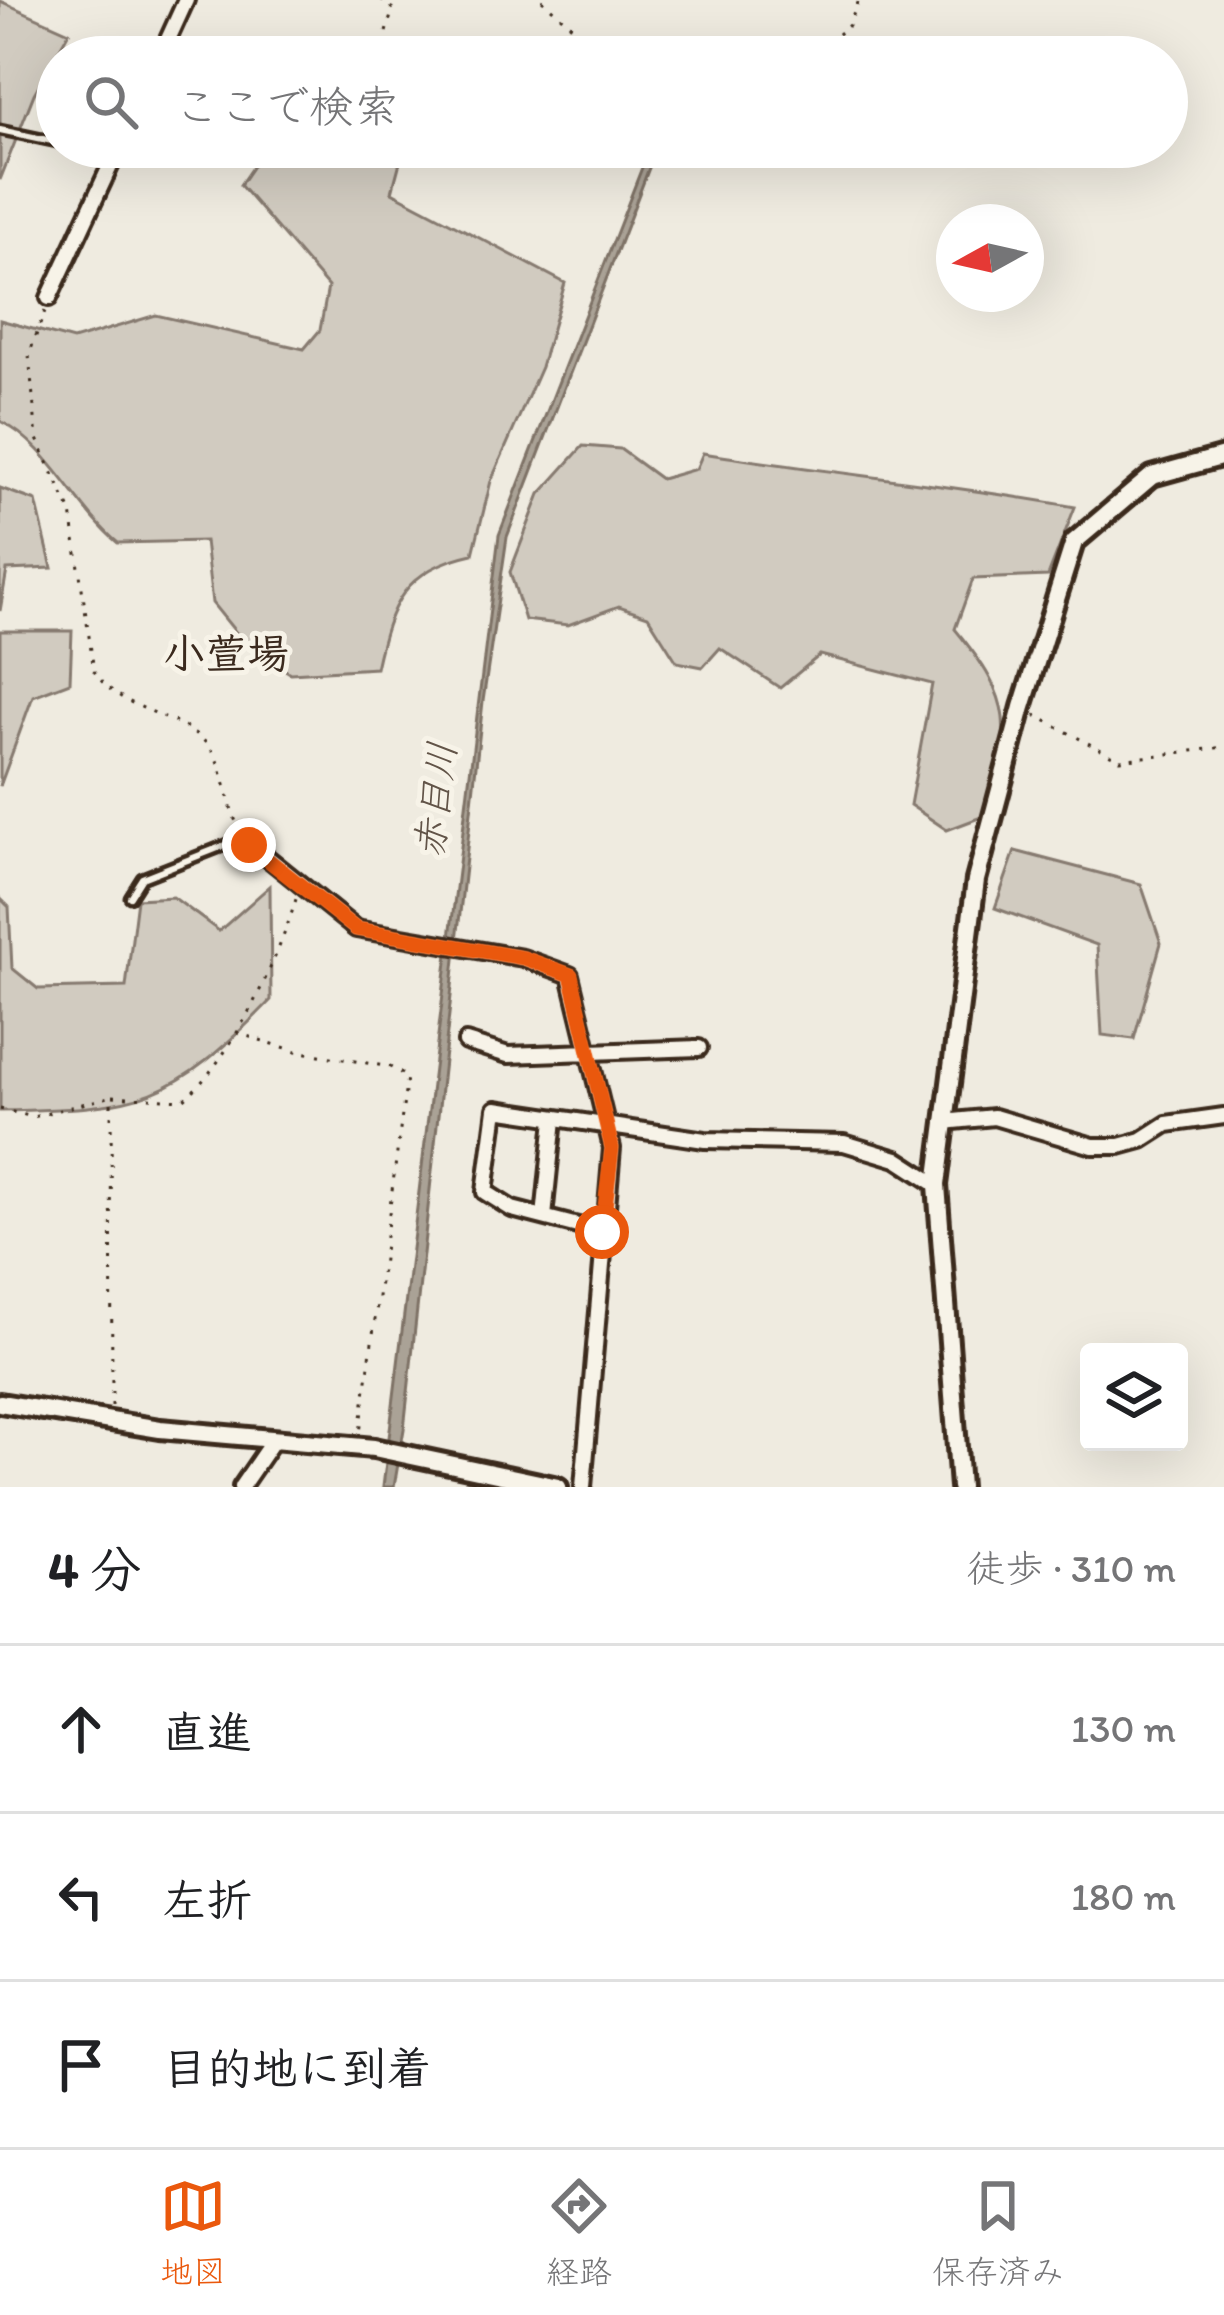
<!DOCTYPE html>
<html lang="ja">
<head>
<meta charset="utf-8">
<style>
	body { margin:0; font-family:Itim,"Klee One",sans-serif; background:#f6f6f6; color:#202124 }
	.controls { position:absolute; right:36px; bottom:36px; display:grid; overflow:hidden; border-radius:12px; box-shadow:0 12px 48px #0002 }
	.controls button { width:108px; height:108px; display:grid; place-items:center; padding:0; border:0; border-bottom:3px solid #e0e0e0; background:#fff; color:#202124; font:60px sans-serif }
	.compass { position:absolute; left:936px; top:204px; width:108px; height:108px; border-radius:50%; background:#fff; box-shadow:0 12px 48px #0002; rotate:262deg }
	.stop { position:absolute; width:36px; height:36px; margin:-27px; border:9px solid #ea580c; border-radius:50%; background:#fff }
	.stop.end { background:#ea580c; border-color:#fff; box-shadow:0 3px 12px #0008 }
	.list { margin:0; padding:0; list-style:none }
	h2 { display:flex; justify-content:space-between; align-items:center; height:156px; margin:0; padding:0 48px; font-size:51px }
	h2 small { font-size:39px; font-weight:400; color:#757577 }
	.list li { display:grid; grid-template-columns:78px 1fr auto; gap:36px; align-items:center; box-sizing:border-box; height:168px; padding:0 48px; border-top:3px solid #e0e0e0 }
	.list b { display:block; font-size:45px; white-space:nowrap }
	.list em { font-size:39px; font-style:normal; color:#757577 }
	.icon { flex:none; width:66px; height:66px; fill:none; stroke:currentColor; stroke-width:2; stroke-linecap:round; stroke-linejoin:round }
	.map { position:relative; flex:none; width:1224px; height:1487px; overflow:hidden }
	.search { position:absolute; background:#fff; box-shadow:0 12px 48px #0002; left:36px; right:36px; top:36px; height:132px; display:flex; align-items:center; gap:30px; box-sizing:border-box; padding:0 42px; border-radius:66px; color:#757577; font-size:45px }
	.sheet { height:660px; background:#fff }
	nav { display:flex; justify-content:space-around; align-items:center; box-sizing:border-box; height:168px; border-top:3px solid #e0e0e0; background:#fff; font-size:33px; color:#757577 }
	nav a { display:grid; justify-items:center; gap:6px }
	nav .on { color:#ea580c }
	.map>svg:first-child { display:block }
</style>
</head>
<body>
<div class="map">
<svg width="1224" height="1487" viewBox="0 0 1224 1487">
	<rect width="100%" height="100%" fill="#efebe0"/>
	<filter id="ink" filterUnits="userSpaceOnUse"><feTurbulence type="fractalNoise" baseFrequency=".00833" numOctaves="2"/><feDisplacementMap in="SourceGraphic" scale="24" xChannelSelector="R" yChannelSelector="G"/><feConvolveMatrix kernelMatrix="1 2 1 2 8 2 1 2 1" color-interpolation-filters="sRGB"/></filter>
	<g filter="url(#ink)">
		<!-- green -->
		<path fill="#d1cbc0" stroke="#867a6f" stroke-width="3" d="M0,1l69,31 -35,62 -34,86z
			M266,147h138l-12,45 173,91 -24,84 -50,114 -18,73c-69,15 -83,50 -97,114l-86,5 -43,-27 -35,-43 -7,-62 -87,2c-42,-35 -70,-99 -118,-122v-101l73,20 83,-25 148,34 16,-19 8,-43 -88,-102z
			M583,446l37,3 41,30 35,-10 7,-16c124,20 248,31 372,54l-27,69 -75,3 -18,50c61,74 57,98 29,187l-37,14 -37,-25 22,-121 -112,-29 -40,33 -60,-40 -17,19 -26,-5 -29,-46 -29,-10 -51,19 -43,-5 -15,-48 30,-78z
			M0,488l36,13 16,67 -45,2 -7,41z
			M0,631h72l-2,51 -37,14 -33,90z
			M1015,851l126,33 20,59 -27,96 -32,-4 -5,-90 -102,-37z
			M270,886l1,114c-101,104 -129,108 -271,111v-213l9,9 3,61 26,21 88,-2 11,-88 36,-2 46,34z"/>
		<!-- water -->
		<path fill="#aaa296" stroke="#7e7266" stroke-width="3" d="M650,147h7l-150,390 -24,164 -79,728 -10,58h-11l116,-952z"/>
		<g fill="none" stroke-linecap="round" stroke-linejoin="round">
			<!-- service casing -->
			<g stroke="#3b2a1e" stroke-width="15">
				<path id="service" d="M0,130l57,12
					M83,147l32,7
					M130,897l12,-19 99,-39"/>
			</g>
			<!-- minor casing -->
			<g stroke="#3b2a1e" stroke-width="22">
				<path id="minor" d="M160,57l26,-57
					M49,298l70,-151
					M243,838l113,91 167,29 47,17 42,173 -29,339
					M466,1042l42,13 191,-7
					M944,1122l50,-5 99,29h27l22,-6 25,-16 57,-8
					M544,1217l10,-98
					M601,1232l-89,-23 -27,-17 11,-83 209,31 139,3 53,16 40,26
					M241,1487l33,-48"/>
			</g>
			<!-- tertiary casing -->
			<g stroke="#3b2a1e" stroke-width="26">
				<path id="tertiary" d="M0,1403l160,26 214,19 184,39
					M960,1487l-23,-302 39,-305 46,-173 52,-165 78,-66 72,-20"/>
			</g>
			<!-- path -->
			<path stroke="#3b2a1e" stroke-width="3" stroke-dasharray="3 9" stroke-linecap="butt" d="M381,0l12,9 -10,33 11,15
				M542,0l65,57
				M810,57l39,-32 10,-25
				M603,147l14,5 7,-5
				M45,311l-16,44 8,84 34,73 23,159c27,42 79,38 112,72 18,19 20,57 31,81
				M1035,715l85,45 104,-13
				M237,1033l59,18 94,16 17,10 -47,356
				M0,1109l33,8 76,-20
				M112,1406l-1,-310 72,4c49,-40 95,-140 113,-201"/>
			<!-- service -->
			<use href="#service" stroke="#f7f3e8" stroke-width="6"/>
			<!-- minor -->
			<use href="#minor" stroke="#f7f3e8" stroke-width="14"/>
			<!-- tertiary -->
			<use href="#tertiary" stroke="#f7f3e8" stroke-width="16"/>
		</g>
	</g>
	<g fill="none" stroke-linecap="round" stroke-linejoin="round" filter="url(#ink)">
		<!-- route -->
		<path stroke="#ea580c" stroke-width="15" d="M249,845l107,84 168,29 47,17 41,173 -10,84"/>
	</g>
	<g text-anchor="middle" stroke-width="10" stroke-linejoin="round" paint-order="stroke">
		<!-- water labels -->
		<g font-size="39" font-style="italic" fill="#625448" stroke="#f7f3e8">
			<text transform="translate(435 800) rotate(-83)" y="14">赤目川</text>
		</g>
		<!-- quarter labels -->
		<g font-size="42" font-weight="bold" fill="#3b2a1e" stroke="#f7f3e8">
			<text x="226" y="668">小萱場</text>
		</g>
	</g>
</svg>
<div class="controls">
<button><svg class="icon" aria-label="layers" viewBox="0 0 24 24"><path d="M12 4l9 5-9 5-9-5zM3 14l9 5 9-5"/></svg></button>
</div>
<svg class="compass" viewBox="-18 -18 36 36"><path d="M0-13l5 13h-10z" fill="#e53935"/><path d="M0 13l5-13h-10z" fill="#757577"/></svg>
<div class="stop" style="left:602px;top:1232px"></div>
<div class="stop end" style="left:249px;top:845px"></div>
<div class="search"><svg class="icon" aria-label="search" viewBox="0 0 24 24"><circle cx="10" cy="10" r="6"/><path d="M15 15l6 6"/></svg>ここで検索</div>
</div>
<section class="sheet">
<h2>4 分<small>徒歩 · 310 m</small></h2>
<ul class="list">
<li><svg class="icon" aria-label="ahead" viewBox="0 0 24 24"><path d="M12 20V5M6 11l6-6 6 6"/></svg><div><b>直進</b></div><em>130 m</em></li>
<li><svg class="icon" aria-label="left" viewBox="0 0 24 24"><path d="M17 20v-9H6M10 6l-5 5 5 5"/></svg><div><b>左折</b></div><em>180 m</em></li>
<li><svg class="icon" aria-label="arrive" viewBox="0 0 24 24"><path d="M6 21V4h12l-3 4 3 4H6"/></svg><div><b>目的地に到着</b></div></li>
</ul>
</section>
<nav>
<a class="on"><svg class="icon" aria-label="map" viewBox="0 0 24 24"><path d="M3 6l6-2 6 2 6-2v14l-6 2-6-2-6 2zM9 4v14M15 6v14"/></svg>地図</a>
<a><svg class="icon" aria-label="directions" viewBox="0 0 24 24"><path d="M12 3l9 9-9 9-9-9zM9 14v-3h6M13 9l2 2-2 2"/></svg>経路</a>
<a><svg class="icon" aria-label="saved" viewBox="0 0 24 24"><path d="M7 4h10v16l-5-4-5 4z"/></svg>保存済み</a>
</nav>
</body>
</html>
